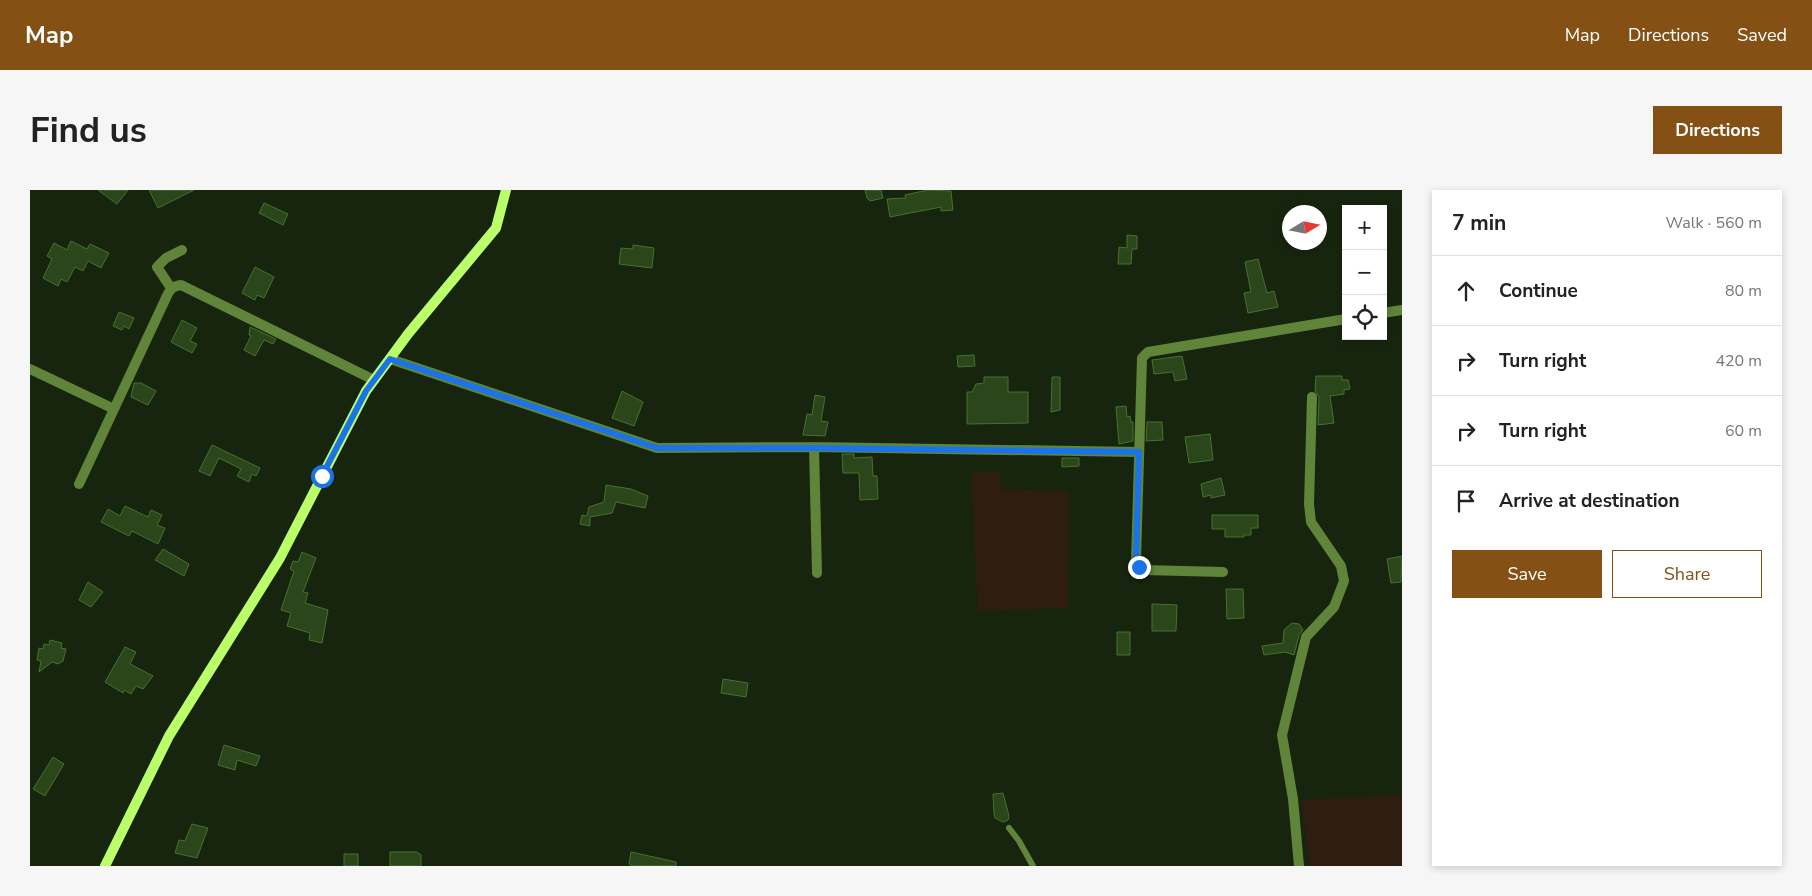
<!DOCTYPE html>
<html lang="en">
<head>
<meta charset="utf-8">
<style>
	body { margin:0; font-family:"Nunito Sans",sans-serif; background:#f6f6f6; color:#222 }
	.controls { position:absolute; right:15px; top:15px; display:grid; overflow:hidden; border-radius:0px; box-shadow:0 2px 8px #0003 }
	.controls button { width:45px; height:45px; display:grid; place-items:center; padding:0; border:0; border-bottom:1px solid #e0e0e0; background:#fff; color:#222; font:25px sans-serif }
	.compass { position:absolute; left:1252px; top:15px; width:45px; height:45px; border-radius:50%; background:#fff; box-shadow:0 2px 8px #0003; rotate:80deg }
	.stop { position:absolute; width:15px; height:15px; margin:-11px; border:4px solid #1a73e8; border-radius:50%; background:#fff }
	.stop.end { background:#1a73e8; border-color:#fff; box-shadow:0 1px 5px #0008 }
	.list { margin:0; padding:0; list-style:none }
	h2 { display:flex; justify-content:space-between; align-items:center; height:65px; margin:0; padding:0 20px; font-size:21px }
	h2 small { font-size:16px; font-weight:400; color:#767676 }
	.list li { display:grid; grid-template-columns:32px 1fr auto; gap:15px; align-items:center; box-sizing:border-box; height:70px; padding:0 20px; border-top:1px solid #e0e0e0 }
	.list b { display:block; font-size:19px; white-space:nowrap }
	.list em { font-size:16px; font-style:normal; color:#767676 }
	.actions { display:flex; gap:10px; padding:15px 20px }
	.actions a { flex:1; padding:11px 0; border:1px solid #855013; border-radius:0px; text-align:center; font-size:18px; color:#855013 }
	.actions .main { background:#855013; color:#fff }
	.icon { flex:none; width:28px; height:28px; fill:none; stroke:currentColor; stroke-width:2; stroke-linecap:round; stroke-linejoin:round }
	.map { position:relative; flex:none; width:1372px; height:676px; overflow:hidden; border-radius:0px }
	header { display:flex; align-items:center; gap:30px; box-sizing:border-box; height:70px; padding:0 25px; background:#855013; color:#fff }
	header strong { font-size:24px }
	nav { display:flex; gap:28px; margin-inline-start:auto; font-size:18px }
	.intro { display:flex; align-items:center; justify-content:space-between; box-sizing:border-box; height:120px; padding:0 30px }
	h1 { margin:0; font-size:35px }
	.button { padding:12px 22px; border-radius:0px; background:#855013; color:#fff; font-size:18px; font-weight:700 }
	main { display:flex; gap:30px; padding:0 30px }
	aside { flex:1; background:#fff; border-radius:0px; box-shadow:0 2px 8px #0003 }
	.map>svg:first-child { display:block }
</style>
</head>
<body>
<header>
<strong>Map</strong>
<nav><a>Map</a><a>Directions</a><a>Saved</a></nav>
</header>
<div class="intro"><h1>Find us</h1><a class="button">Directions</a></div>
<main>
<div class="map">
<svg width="1372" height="676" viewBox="0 0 1372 676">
	<rect width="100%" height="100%" fill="#17250e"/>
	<!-- green -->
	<path fill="#2f1d11" d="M970,281v18l69,2 -1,117 -90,3 -7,-138z
		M1372,605v71h-92l-9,-66z"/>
	<!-- building -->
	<path fill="#2a461a" stroke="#46722c" d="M68,0h30l-11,14z
		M119,0h45l-36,18z
		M835,0h16l2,8 -13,3 -3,-3z
		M898,0l23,1 2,19 -12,1v-4l-51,10 -3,-18 19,-1 -1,-3z
		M234,13l24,11 -5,11 -24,-12z
		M1097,45l10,1v13h-5l-1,15h-13l1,-17 8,1z
		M41,51l16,8 3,-5 19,9 -8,15 -13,-7 -5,10 -8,-4 -8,15 -6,-3 -3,7 -15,-8 9,-19 -5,-3 7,-13 13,7z
		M603,55l21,3 -2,20 -33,-4 2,-16 12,1z
		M1228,69l9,34 7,-2 4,16 -30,6 -4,-20 7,-1 -6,-30z
		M225,77l19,10 -10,21 -7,-3 -2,5 -13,-7z
		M89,122l15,6 -5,11 -5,-3 -2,4 -9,-4z
		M152,130l15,8 -7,13 7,3 -5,9 -21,-11z
		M220,137l26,12 -3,5 -9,-4 -9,16 -11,-6 7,-14 -2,-1z
		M944,165l1,11 -17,1 -1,-11z
		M1152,166l5,23 -12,2 -2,-9 -19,2 -2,-14z
		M1286,186h26v4h6l2,9 -6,1v4l-14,2 4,27 -16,2 1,-28 -4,-6z
		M954,187h24v15h20v31l-61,1v-32h5l4,-8 8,-1z
		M1022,187h8v33l-9,2z
		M104,193h7l15,8 -8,14 -17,-8z
		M592,201l21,11 -9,24 -22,-8z
		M785,205l10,2 -4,24 7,1 -3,14 -22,-1 4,-21 5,1z
		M1096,216l1,11 3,-1 1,6h2v19l-14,3 -3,-37z
		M1117,232h15l1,18 -17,1z
		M1180,244l3,26 -24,3 -4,-26z
		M182,255l48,23 -4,8 -4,-2 -3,8 -12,-6 4,-7 -22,-11 -9,18 -11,-5z
		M812,264h12v4l18,-1 1,19h4l1,23 -18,1 -1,-27h-16z
		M1032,268h17v8l-17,1z
		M1191,288l4,17 -14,3v-3l-8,2 -2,-13z
		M576,295l25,4 17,7 -3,12 -29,-6 -4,11 -22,4v9l-10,-2 2,-9 5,1 2,-9 15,-5z
		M95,316l23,11 3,-7 11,5 -5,10 8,3 -7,16 -26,-13 -3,5 -28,-14 7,-13 12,7z
		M1182,325h46v13h-7v7h-7v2h-19v-8h-13z
		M133,359l26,15 -5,12 -29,-16z
		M272,362l14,6 -13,34 5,1 -3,10 23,7 -6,33 -13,-3 1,-7 -23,-7 4,-13 -10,-3 13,-39 -4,-2 3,-8 5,1z
		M1372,366l-1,26 -10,1 -4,-24z
		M58,392l15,10 -12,15 -12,-7z
		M1196,399h17l1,29 -17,1z
		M1122,414l25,1 -1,26h-24z
		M1262,433l7,1 4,6 -4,5 -5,20 -9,-3 -21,3 -2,-9 21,-3 1,-13z
		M1087,442h13v23h-13z
		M20,450l12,3 -1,5 5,1 -3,12 -5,3 -6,-2 -13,10 2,-11 -4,-1 2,-12 4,1 1,-5 5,1z
		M95,457l11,5 -6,12 23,12 -10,13 -7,-3 -5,8 -7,-4 -1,3 -18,-11z
		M693,489l25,4 -2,14 -25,-4z
		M194,555l36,11 -4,10 -19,-6 -2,10 -17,-5z
		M23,567l11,7 -19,32 -12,-7z
		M973,603l6,23 -1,4 -5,2 -8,-4 -1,-4 -1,-20z
		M162,634l16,4 -11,30 -22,-5 4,-13 6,1z
		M360,662h27l4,3v11h-31z
		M601,662l45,10v4h-44l-3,-2z
		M314,664h14v12h-14z"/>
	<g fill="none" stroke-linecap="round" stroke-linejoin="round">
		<!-- lane -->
		<path stroke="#608439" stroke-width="6" d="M979,638l10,13 14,25"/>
		<!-- street -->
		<path stroke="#608439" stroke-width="10" d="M141,98l-14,-21 9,-9 16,-8
			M1353,123l19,-3
			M360,169l267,89 157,-1 325,5
			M0,179l84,40
			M784,257l3,126
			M49,294l86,-184c4,-9 6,-14 16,-15l193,95
			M1193,382l-80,-2 -7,-9 6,-203 6,-6 198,-33
			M1269,676l-6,-67 -11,-64 24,-98 28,-30 10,-26 -3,-15 -30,-44 -2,-18 3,-107"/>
		<!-- secondary -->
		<path stroke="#baff69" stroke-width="10" d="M75,676l64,-130 111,-178 86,-167 42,-57 88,-106 10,-38"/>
	</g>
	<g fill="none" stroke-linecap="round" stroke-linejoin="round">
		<!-- route -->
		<path stroke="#1a73e8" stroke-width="6" d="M292,286l44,-85 24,-32 267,89h157l325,4 -3,109 3,6"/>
	</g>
</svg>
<div class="controls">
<button>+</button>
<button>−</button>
<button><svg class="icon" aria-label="locate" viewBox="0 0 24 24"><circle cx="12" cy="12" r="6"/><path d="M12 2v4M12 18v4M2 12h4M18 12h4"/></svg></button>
</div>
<svg class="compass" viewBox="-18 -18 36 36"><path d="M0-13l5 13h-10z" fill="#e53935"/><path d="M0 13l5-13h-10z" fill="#767676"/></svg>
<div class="stop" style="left:292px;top:286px"></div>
<div class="stop end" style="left:1109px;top:377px"></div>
</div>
<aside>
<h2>7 min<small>Walk · 560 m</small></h2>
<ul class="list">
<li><svg class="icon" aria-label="ahead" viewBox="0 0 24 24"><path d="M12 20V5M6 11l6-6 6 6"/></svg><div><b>Continue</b></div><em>80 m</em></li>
<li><svg class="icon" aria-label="right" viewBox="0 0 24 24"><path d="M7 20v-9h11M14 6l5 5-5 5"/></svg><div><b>Turn right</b></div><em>420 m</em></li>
<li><svg class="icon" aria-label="right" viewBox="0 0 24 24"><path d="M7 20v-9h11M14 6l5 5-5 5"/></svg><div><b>Turn right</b></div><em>60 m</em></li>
<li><svg class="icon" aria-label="arrive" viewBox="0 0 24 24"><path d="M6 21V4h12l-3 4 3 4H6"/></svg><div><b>Arrive at destination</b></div></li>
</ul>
<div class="actions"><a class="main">Save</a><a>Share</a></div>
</aside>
</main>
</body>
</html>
